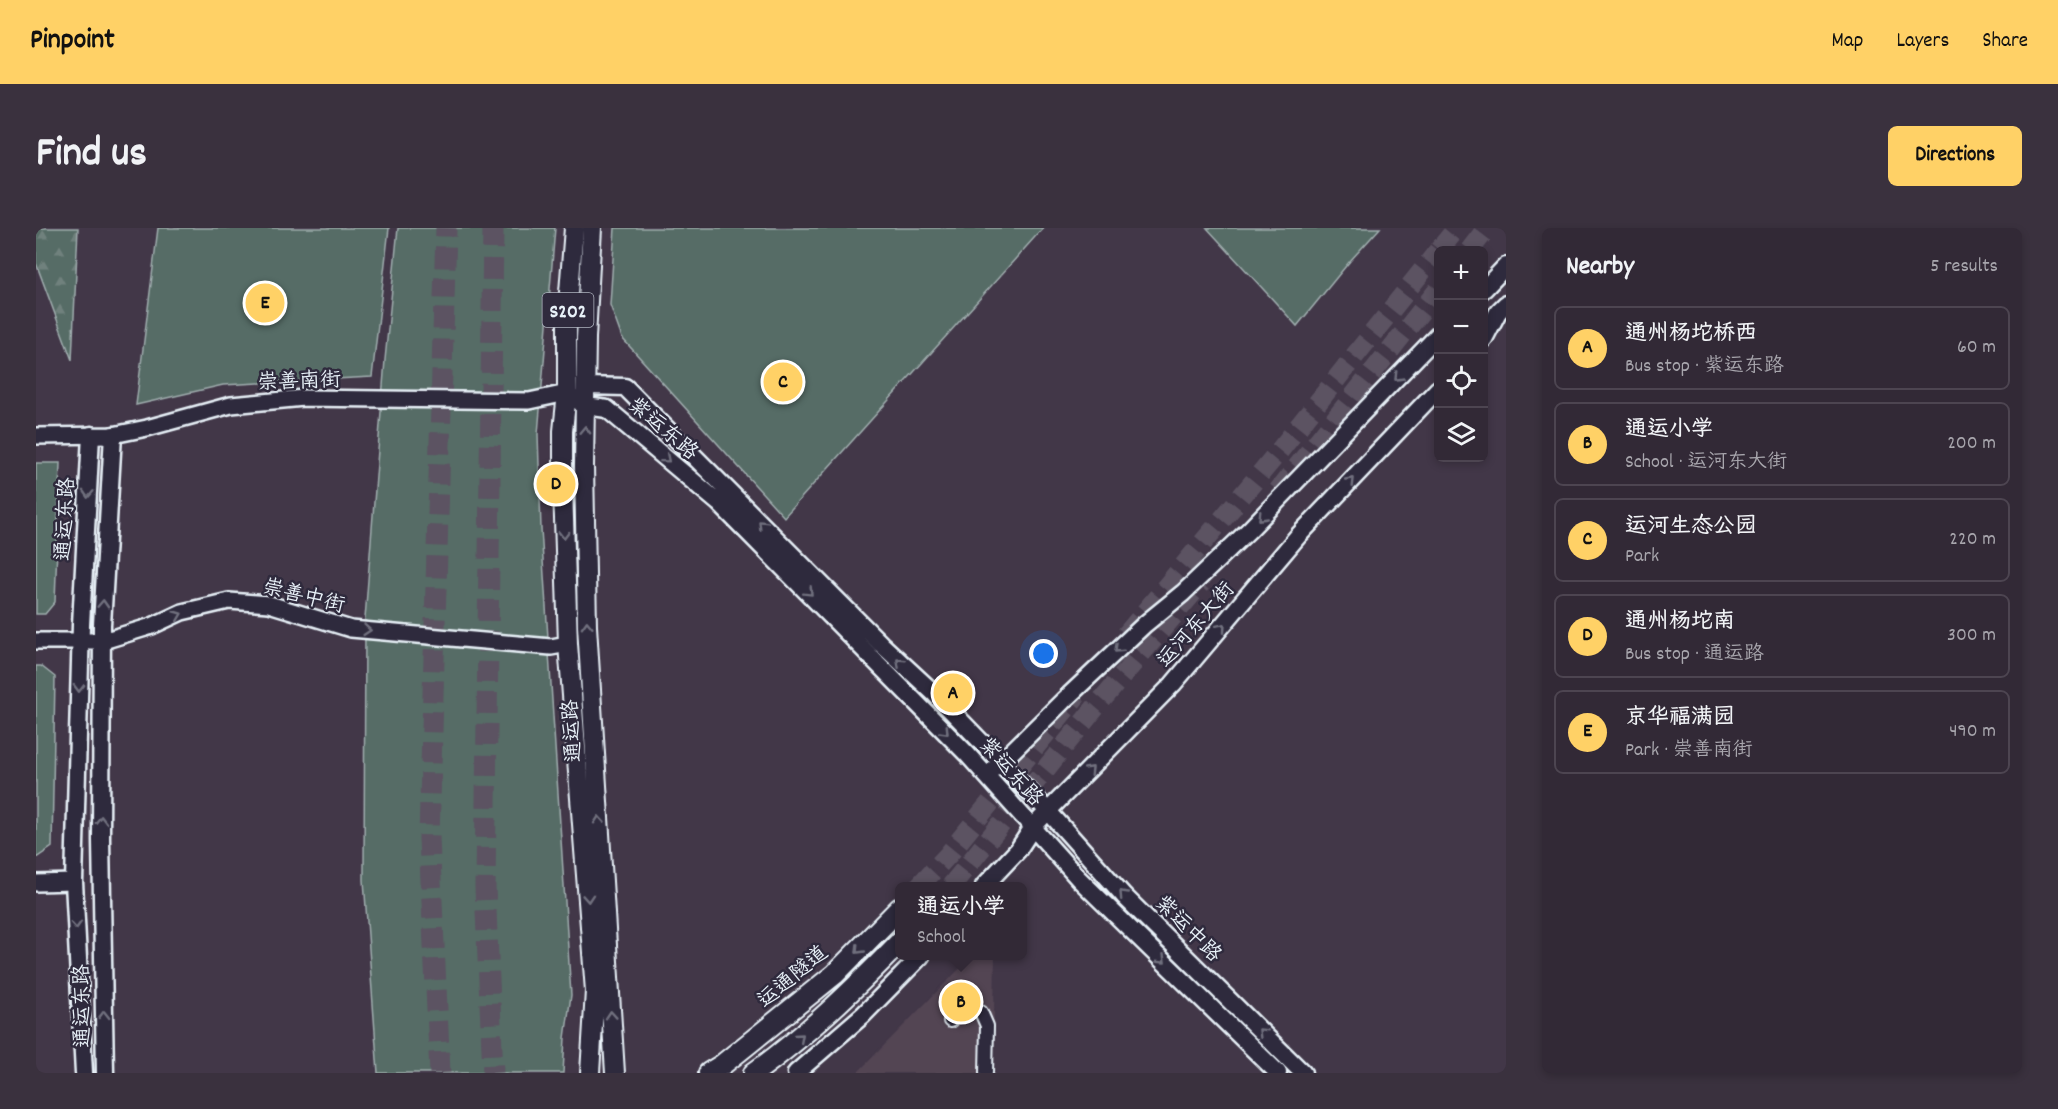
<!DOCTYPE html>
<html lang="en">
<head>
<meta charset="utf-8">
<style>
	body { margin:0; font-family:Dekko,"LXGW WenKai TC",sans-serif; background:#3a313e; color:#f1f3f6 }
	.controls { position:absolute; right:18px; top:18px; display:grid; overflow:hidden; border-radius:9px; box-shadow:0 3px 9px #0003 }
	.controls button { width:54px; height:54px; display:grid; place-items:center; padding:0; border:0; border-bottom:2px solid #4d4551; background:#322936; color:#f1f3f6; font:30px sans-serif }
	.you { position:absolute; left:1008px; top:426px; width:21px; height:21px; margin:-15px; border:4px solid #fff; border-radius:50%; background:#1a73e8; box-shadow:0 0 0 9px #1a73e833 }
	.badge { display:grid; place-items:center; width:39px; height:39px; border-radius:50%; background:#ffd166; color:#111; font-size:20px; font-weight:700 }
	.pin { position:absolute; translate:-50% -50%; border:3px solid #fff; box-shadow:0 2px 6px #0006 }
	.popup { position:absolute; left:859px; top:654px; width:132px; height:78px; box-sizing:border-box; display:grid; place-content:center; border-radius:9px; background:#322936; filter:drop-shadow(0 2px 4px #0005); font-size:20px; white-space:nowrap; color:#a8a6ad }
	.popup b { font-size:22px; color:#f1f3f6 }
	.popup::after { content:''; position:absolute; left:50%; top:100%; margin-left:-12px; border:12px solid transparent; border-top-color:#322936 }
	.list { margin:0; padding:0; list-style:none }
	h2 { display:flex; justify-content:space-between; align-items:center; height:78px; margin:0; padding:0 24px; font-size:26px }
	h2 small { font-size:20px; font-weight:400; color:#a8a6ad }
	.list li { display:grid; grid-template-columns:39px 1fr auto; gap:18px; align-items:center; box-sizing:border-box; height:84px; margin:0 12px 12px; padding:0 12px; border:2px solid #4d4551; border-radius:9px }
	.list b { display:block; font-size:22px; white-space:nowrap }
	.list p { margin:0; font-size:20px; white-space:nowrap; color:#a8a6ad }
	.list em { font-size:20px; font-style:normal; color:#a8a6ad }
	.icon { flex:none; width:33px; height:33px; fill:none; stroke:currentColor; stroke-width:2; stroke-linecap:round; stroke-linejoin:round }
	.map { position:relative; flex:none; width:1470px; height:845px; overflow:hidden; border-radius:9px }
	header { display:flex; align-items:center; gap:36px; box-sizing:border-box; height:84px; padding:0 30px; background:#ffd166; color:#111 }
	header strong { font-size:28px }
	nav { display:flex; gap:33px; margin-inline-start:auto; font-size:21px }
	.intro { display:flex; align-items:center; justify-content:space-between; box-sizing:border-box; height:144px; padding:0 36px }
	h1 { margin:0; font-size:42px }
	.button { padding:15px 27px; border-radius:9px; background:#ffd166; color:#111; font-size:21px; font-weight:700 }
	main { display:flex; gap:36px; padding:0 36px }
	aside { flex:1; background:#322936; border-radius:9px; box-shadow:0 3px 9px #0003 }
	.map>svg:first-child { display:block }
</style>
</head>
<body>
<header>
<strong>Pinpoint</strong>
<nav><a>Map</a><a>Layers</a><a>Share</a></nav>
</header>
<div class="intro"><h1>Find us</h1><a class="button">Directions</a></div>
<main>
<div class="map">
<svg width="1470" height="845" viewBox="0 0 1470 845">
	<defs>
		<pattern id="forest-firs" width="22" height="20" patternUnits="userSpaceOnUse" patternTransform="scale(1.5)"><rect width="22" height="20" fill="#576c66"/><path d="M5 1l3.5 6h-7zM16 11l3.5 6h-7z" fill="#6f817d"/></pattern>
	</defs>
	<rect width="100%" height="100%" fill="#423748"/>
	<filter id="ink" filterUnits="userSpaceOnUse"><feTurbulence type="fractalNoise" baseFrequency=".0167" numOctaves="2"/><feDisplacementMap in="SourceGraphic" scale="12" xChannelSelector="R" yChannelSelector="G"/><feConvolveMatrix kernelMatrix="1 2 1 2 8 2 1 2 1" color-interpolation-filters="sRGB"/></filter>
	<g filter="url(#ink)">
		<!-- built -->
		<path fill="#524453" d="M936,728h23l-2,117h-136z"/>
		<!-- green -->
		<path fill="#576c66" stroke="#a0aeaf" stroke-width="1.5" d="M122,0h231l-17,149 -149,8 -87,20z
			M362,0h157l-17,206 3,95 30,466 -6,43 -2,35h-185l-14,-193 1,-261 20,-259z
			M579,0h428l-259,289 -162,-179 -12,-33z
			M1171,0h173l-30,33 -53,65z
			M0,235h24l-5,139 -10,12h-9z
			M0,438h5l14,11 -3,170 -16,11z"/>
		<!-- forest -->
		<path fill="url(#forest-firs)" stroke="#a0aeaf" stroke-width="1.5" d="M0,0h42l-6,132 -36,-97z"/>
		<g fill="none" stroke-linecap="round" stroke-linejoin="round">
			<!-- trunk-tunnel -->
			<path stroke="#5b5362" stroke-width="20" stroke-dasharray="20 10" stroke-linecap="butt" d="M1403,22l18,-22
				M1434,22l17,-22
				M1242,263l160,-201
				M1090,407l154,-185 158,-199
				M883,658l29,-31 129,-160
				M915,658l144,-178 106,-125"/>
			<!-- motorway-tunnel -->
			<path stroke="#5b5362" stroke-width="21" stroke-dasharray="21 10" stroke-linecap="butt" d="M457,0l-8,659 8,186
				M404,845l-11,-235 17,-610"/>
			<!-- minor casing -->
			<g stroke="#e8f1f8" stroke-width="16">
				<path id="minor" d="M914,793l12,-10 10,-3 9,4 6,14 -1,47"/>
			</g>
			<!-- tertiary casing -->
			<g stroke="#e8f1f8" stroke-width="20">
				<path id="tertiary" d="M0,208l77,-1 34,-7 84,-23 73,-7 225,3 38,-8
					M0,413h67l49,-15 30,-14 47,-11 40,3 82,25 200,18 17,-3
					M0,655l38,-1"/>
			</g>
			<!-- secondary casing -->
			<g stroke="#e8f1f8" stroke-width="21">
				<path id="secondary" d="M1448,61l22,-23
					M1448,111l14,-27 8,-8
					M550,158l39,1 256,257 54,50 113,117 76,85 179,177
					M539,171l11,7 21,3 112,94 248,251 112,125 199,194
					M959,540l68,-67 82,-77 38,-31 66,-63 189,-195
					M948,658l34,-36 15,-23 15,-16 125,-127 125,-148 140,-147
					M48,845l-10,-191 7,-257 10,-190
					M69,845l-4,-234 1,-214 11,-190
					M760,845l67,-58 58,-59"/>
			</g>
			<!-- primary casing -->
			<g stroke="#e8f1f8" stroke-width="22">
				<path id="primary" d="M538,0l-7,90v75l-4,38v56l5,157 27,347 -5,82
					M556,0l-6,110 -2,128 3,160 28,447"/>
			</g>
			<!-- trunk casing -->
			<g stroke="#e8f1f8" stroke-width="24">
				<path id="trunk" d="M673,845l13,-8 113,-91 65,-66
					M718,845c53,-38 100,-84 146,-131"/>
			</g>
			<!-- minor -->
			<use href="#minor" stroke="#2f2a3d" stroke-width="12"/>
			<!-- tertiary -->
			<use href="#tertiary" stroke="#2f2a3d" stroke-width="15"/>
			<!-- secondary -->
			<use href="#secondary" stroke="#2f2a3d" stroke-width="16"/>
			<!-- primary -->
			<use href="#primary" stroke="#2f2a3d" stroke-width="18"/>
			<!-- trunk -->
			<use href="#trunk" stroke="#2f2a3d" stroke-width="20"/>
		</g>
		<!-- one-way arrows -->
		<defs><path id="oneway-chevron" d="M-2-3.5L2.5 0L-2 3.5" fill="none" stroke-width="1.6" stroke-linecap="round" stroke-linejoin="round" transform="scale(1.5)"/></defs>
		<g stroke="#70707e">
			<use href="#oneway-chevron" transform="translate(1362 149) rotate(134)"/>
			<use href="#oneway-chevron" transform="translate(549 202) rotate(-88)"/>
			<use href="#oneway-chevron" transform="translate(630 231) rotate(40)"/>
			<use href="#oneway-chevron" transform="translate(1315 253) rotate(-46)"/>
			<use href="#oneway-chevron" transform="translate(52 266) rotate(93)"/>
			<use href="#oneway-chevron" transform="translate(1226 289) rotate(134)"/>
			<use href="#oneway-chevron" transform="translate(726 296) rotate(-135)"/>
			<use href="#oneway-chevron" transform="translate(528 307) rotate(89)"/>
			<use href="#oneway-chevron" transform="translate(773 364) rotate(45)"/>
			<use href="#oneway-chevron" transform="translate(67 376) rotate(-87)"/>
			<use href="#oneway-chevron" transform="translate(142 387) rotate(-22)"/>
			<use href="#oneway-chevron" transform="translate(551 397) rotate(-92)"/>
			<use href="#oneway-chevron" transform="translate(1186 399) rotate(-49)"/>
			<use href="#oneway-chevron" transform="translate(331 402) rotate(5)"/>
			<use href="#oneway-chevron" transform="translate(1082 421) rotate(137)"/>
			<use href="#oneway-chevron" transform="translate(864 434) rotate(-137)"/>
			<use href="#oneway-chevron" transform="translate(43 460) rotate(91)"/>
			<use href="#oneway-chevron" transform="translate(909 503) rotate(46)"/>
			<use href="#oneway-chevron" transform="translate(1054 542) rotate(-46)"/>
			<use href="#oneway-chevron" transform="translate(65 592) rotate(-89)"/>
			<use href="#oneway-chevron" transform="translate(563 592) rotate(-94)"/>
			<use href="#oneway-chevron" transform="translate(1087 666) rotate(-133)"/>
			<use href="#oneway-chevron" transform="translate(552 670) rotate(86)"/>
			<use href="#oneway-chevron" transform="translate(40 697) rotate(87)"/>
			<use href="#oneway-chevron" transform="translate(823 722) rotate(134)"/>
			<use href="#oneway-chevron" transform="translate(1126 732) rotate(44)"/>
			<use href="#oneway-chevron" transform="translate(68 787) rotate(-91)"/>
			<use href="#oneway-chevron" transform="translate(575 787) rotate(-94)"/>
			<use href="#oneway-chevron" transform="translate(1226 804) rotate(-135)"/>
			<use href="#oneway-chevron" transform="translate(764 809) rotate(-41)"/>
		</g>
	</g>
	<g text-anchor="middle" stroke-width="5" stroke-linejoin="round" paint-order="stroke">
		<!-- shield labels -->
		<rect fill="#2f2a3d" stroke="#b0b5c0" stroke-width="1.5" x="506.5" y="65" width="51" height="34" rx="4.5"/>
		<g font-size="20" font-weight="bold" fill="#e8f1f8">
			<text x="532" y="89">S202</text>
		</g>
		<!-- street labels -->
		<g font-size="21" fill="#e8f1f8" stroke="#2f2a3d">
			<text transform="translate(263 152) rotate(-2)" y="7">崇善南街</text>
			<text transform="translate(628 200) rotate(40)" y="7">紫运东路</text>
			<text transform="translate(28 291) rotate(-87)" y="7">通运东路</text>
			<text transform="translate(268 367) rotate(14)" y="7">崇善中街</text>
			<text transform="translate(1159 396) rotate(-49)" y="7">运河东大街</text>
			<text transform="translate(535 503) rotate(-94)" y="7">通运路</text>
			<text transform="translate(976 543) rotate(48)" y="7">紫运东路</text>
			<text transform="translate(1153 700) rotate(45)" y="7">紫运中路</text>
			<text transform="translate(756 748) rotate(-40)" y="7">运通隧道</text>
			<text transform="translate(45 778) rotate(-91)" y="7">通运东路</text>
		</g>
	</g>
</svg>
<div class="controls">
<button>+</button>
<button>−</button>
<button><svg class="icon" aria-label="locate" viewBox="0 0 24 24"><circle cx="12" cy="12" r="6"/><path d="M12 2v4M12 18v4M2 12h4M18 12h4"/></svg></button>
<button><svg class="icon" aria-label="layers" viewBox="0 0 24 24"><path d="M12 4l9 5-9 5-9-5zM3 14l9 5 9-5"/></svg></button>
</div>
<div class="you"></div>
<div class="pin badge" style="left:917px;top:465px">A</div>
<div class="pin badge" style="left:925px;top:774px">B</div>
<div class="popup"><b>通运小学</b>School</div>
<div class="pin badge" style="left:747px;top:154px">C</div>
<div class="pin badge" style="left:520px;top:256px">D</div>
<div class="pin badge" style="left:229px;top:75px">E</div>
</div>
<aside>
<h2>Nearby<small>5 results</small></h2>
<ul class="list">
<li><span class="badge">A</span><div><b>通州杨坨桥西</b><p>Bus stop · 紫运东路</p></div><em>60 m</em></li>
<li><span class="badge">B</span><div><b>通运小学</b><p>School · 运河东大街</p></div><em>200 m</em></li>
<li><span class="badge">C</span><div><b>运河生态公园</b><p>Park</p></div><em>220 m</em></li>
<li><span class="badge">D</span><div><b>通州杨坨南</b><p>Bus stop · 通运路</p></div><em>300 m</em></li>
<li><span class="badge">E</span><div><b>京华福满园</b><p>Park · 崇善南街</p></div><em>490 m</em></li>
</ul>
</aside>
</main>
</body>
</html>
